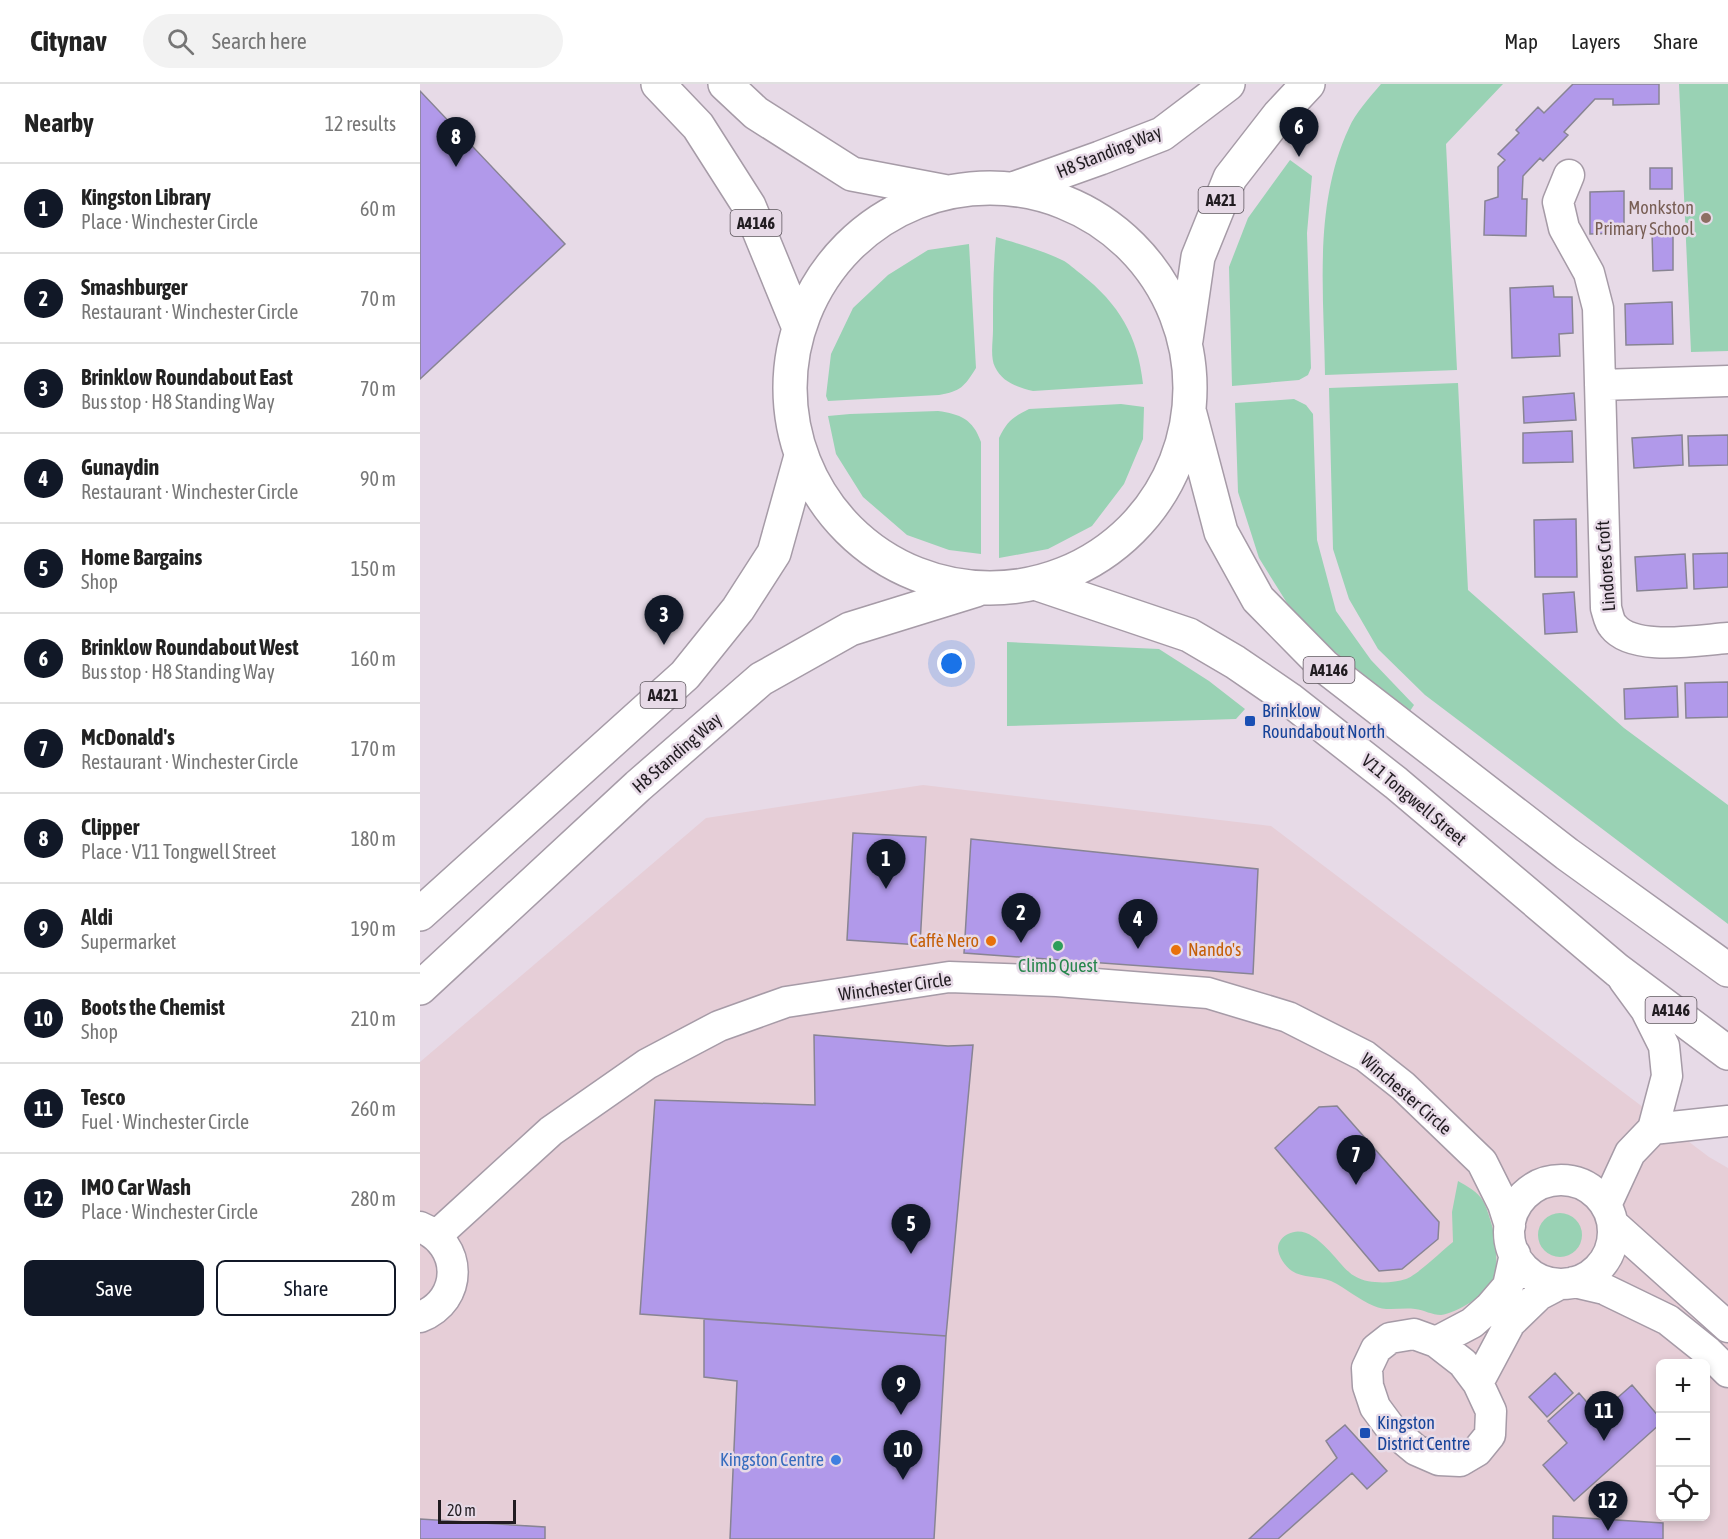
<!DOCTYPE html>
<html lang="en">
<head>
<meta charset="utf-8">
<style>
	body { margin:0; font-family:"Asap Condensed",sans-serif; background:#f2f2f2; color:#222 }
	.controls { position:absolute; right:18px; bottom:18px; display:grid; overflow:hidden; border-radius:9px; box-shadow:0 3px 9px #0003 }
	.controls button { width:54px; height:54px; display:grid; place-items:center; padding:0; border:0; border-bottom:2px solid #e0e0e0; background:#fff; color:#222; font:30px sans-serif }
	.scale { position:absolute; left:18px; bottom:15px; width:78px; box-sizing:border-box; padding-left:6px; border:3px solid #211c21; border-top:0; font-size:16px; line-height:21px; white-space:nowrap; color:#211c21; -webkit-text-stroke:4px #e7dae7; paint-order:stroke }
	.you { position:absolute; left:532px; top:580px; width:21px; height:21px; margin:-15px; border:4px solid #fff; border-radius:50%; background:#1a73e8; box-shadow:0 0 0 9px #1a73e833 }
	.badge { display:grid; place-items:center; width:39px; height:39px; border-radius:50%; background:#111827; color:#fff; font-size:20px; font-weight:700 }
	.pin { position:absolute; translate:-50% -50px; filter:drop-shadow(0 2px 3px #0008) }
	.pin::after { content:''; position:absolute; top:32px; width:21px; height:18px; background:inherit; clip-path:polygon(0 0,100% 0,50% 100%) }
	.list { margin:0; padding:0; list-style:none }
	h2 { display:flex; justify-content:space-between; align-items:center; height:78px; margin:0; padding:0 24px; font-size:26px }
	h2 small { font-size:20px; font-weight:400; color:#767676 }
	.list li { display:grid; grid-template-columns:39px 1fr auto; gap:18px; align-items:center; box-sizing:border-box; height:90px; padding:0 24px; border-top:2px solid #e0e0e0 }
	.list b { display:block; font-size:22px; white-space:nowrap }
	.list p { margin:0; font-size:20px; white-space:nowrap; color:#767676 }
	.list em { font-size:20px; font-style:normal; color:#767676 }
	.actions { display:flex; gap:12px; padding:18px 24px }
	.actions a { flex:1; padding:14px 0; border:2px solid #111827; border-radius:9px; text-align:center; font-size:21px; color:#111827 }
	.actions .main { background:#111827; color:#fff }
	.icon { flex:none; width:33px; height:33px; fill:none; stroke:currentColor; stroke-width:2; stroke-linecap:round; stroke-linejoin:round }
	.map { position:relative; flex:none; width:1308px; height:1455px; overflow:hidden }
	header { display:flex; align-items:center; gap:36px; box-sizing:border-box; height:84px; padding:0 30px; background:#fff; border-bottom:2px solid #e0e0e0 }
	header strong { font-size:28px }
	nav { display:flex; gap:33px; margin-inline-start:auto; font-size:21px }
	.search { width:420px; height:54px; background:#f2f2f2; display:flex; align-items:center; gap:15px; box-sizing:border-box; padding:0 21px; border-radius:33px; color:#767676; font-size:22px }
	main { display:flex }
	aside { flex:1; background:#fff }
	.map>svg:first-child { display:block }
</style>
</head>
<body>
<header>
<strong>Citynav</strong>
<div class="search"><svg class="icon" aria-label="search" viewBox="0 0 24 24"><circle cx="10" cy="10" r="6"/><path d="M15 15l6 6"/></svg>Search here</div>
<nav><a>Map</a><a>Layers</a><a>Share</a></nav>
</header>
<main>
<aside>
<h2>Nearby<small>12 results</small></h2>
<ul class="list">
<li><span class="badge">1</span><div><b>Kingston Library</b><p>Place · Winchester Circle</p></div><em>60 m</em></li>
<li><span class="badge">2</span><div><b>Smashburger</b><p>Restaurant · Winchester Circle</p></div><em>70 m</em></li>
<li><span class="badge">3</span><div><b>Brinklow Roundabout East</b><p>Bus stop · H8 Standing Way</p></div><em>70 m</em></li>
<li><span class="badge">4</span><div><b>Gunaydin</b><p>Restaurant · Winchester Circle</p></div><em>90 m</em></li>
<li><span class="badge">5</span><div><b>Home Bargains</b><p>Shop</p></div><em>150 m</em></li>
<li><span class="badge">6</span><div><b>Brinklow Roundabout West</b><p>Bus stop · H8 Standing Way</p></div><em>160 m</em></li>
<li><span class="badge">7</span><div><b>McDonald's</b><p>Restaurant · Winchester Circle</p></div><em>170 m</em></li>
<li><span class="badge">8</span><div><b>Clipper</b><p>Place · V11 Tongwell Street</p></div><em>180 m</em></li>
<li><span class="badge">9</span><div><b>Aldi</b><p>Supermarket</p></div><em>190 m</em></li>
<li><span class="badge">10</span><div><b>Boots the Chemist</b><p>Shop</p></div><em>210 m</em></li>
<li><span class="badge">11</span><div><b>Tesco</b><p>Fuel · Winchester Circle</p></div><em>260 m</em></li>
<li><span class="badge">12</span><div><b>IMO Car Wash</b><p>Place · Winchester Circle</p></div><em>280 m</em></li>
</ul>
<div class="actions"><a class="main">Save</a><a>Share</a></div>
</aside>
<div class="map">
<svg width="1308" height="1455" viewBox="0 0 1308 1455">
	<rect width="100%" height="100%" fill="#e7dae7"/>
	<!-- commercial -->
	<path fill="#e6ced7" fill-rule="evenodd" d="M503,701l348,41 438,331 19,11v371h-1308v-477l286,-244zM1240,1280h46v152h-46z"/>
	<!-- green -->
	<path fill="#99d2b4" d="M961,0h122l-57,60 11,226 -132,5c-1,-82 -12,-170 24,-247 6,-15 22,-32 32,-44z
		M1259,0h49v267l-37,1z
		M870,76l22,16 -5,57 4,135 -3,7 -9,5 -67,6 -3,-119 19,-49z
		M576,153c20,6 48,14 66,23 7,3 13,10 19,14 38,30 57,62 62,110l-110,7c-16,-4 -31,-9 -38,-24 -5,-10 -2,-26 -2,-37 0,-31 0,-62 3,-93z
		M549,160l7,124c-12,19 -15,23 -37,27l-111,6 -2,-5 5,-42 22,-46 35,-33 40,-25z
		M1038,299l10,207 156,138 104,77v119l-303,-229 -47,-46 -29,-50 -16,-50 -4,-161z
		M874,315l12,6 7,9 4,126 19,71 35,49 43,45 -4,6 -85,-67 -38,-41 -28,-45 -21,-66 -3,-89z
		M701,320l23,3 -1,32 -19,45 -32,42 -44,23 -49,9v-120c8,-17 14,-21 30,-29z
		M518,327c22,3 35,8 43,31v112l-32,-4 -42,-15 -44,-38 -27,-43 -8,-38 22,-2z
		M587,558l152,7 50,32 36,28 -9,10 -229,7z
		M1038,1097c9,5 20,11 25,20 5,8 12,34 13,43 0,11 2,27 -3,36 -7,15 -36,33 -52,35 -9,0 -17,-5 -26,-6 -14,-2 -28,3 -41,-3 -15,-6 -28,-18 -43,-25 -12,-5 -29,-3 -39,-10 -7,-5 -14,-15 -14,-23 0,-6 5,-12 10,-14 24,-13 47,26 61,38 6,6 18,10 26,10 10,1 22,0 31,-3 10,-3 37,-29 47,-37l-1,-30z
		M1118 1151a22 22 0 1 1 44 0a22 22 0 1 1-44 0Z"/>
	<!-- building -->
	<path fill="#b199ea" stroke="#888493" stroke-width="1.5" d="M1153,0h86v20l-46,1v-6h-18l-31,33 4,3 -25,26 -3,-3 -17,18 -1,23h5l-1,37 -42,-1 1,-34 13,-4v-30l7,-7 -7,-6 21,-21 -3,-3 22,-23 6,6z
		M0,7l145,153 -145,135z
		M1230,84h22v21h-22z
		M1204,107v42l-34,1v-42z
		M1253,146v40l-20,1 -1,-40z
		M1133,202l1,11h18l1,36 -14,1 1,22 -48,2 -2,-70z
		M1252,218l1,42 -47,1 -1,-41z
		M1154,309l2,27 -52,3 -1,-26z
		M1152,347l1,31 -50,1v-30z
		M1262,351l1,30 -49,3 -2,-30z
		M1308,351v30l-39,1 -1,-30z
		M1156,435l1,58h-42l-1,-57z
		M1308,469v34l-34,2 -1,-35z
		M1265,470l2,34 -50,3 -2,-34z
		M1154,508l3,40 -32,2 -2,-40z
		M1308,598v35l-42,1 -1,-35z
		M1257,602l1,31 -53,2 -1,-30z
		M433,749l73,4 -6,108 -73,-5z
		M551,755l287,30 -5,105 -289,-21z
		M394,951l134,11 25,-1 -27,291 -306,-22 15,-214 160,5z
		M917,1022l102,116 -1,17 -36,30 -23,2 -104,-123 44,-41z
		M284,1235l242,17 -12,203h-204l7,-158 -33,-4z
		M1135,1289l18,20 -26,24 -18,-20z
		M1212,1301l28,33v6l-86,77 -31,-36 24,-22 -19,-22 31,-28 19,22z
		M925,1341l42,46 -20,18 -15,-16 -74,66h-29l88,-81 -11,-17z
		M1133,1432l110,7v16h-110z
		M0,1435l125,8v12h-125z"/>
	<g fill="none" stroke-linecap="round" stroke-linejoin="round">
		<!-- minor casing -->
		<g stroke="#a69ba7" stroke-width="33">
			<path id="minor" d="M1149,91l-11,27 6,26 25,45 9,35 8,300c2,6 3,14 7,18 20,26 85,14 115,12
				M1180,301l128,-4
				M1233,1045l75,-8
				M1089 1148a52 52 0 1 1 104 0a52 52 0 1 1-104 0Z
				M1186,1121l24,-52 23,-24 14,-53 -3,-30 -18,-36 -22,-30
				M1193,1140l115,103
				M0,1143c43,17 44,73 0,90
				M16,1152l115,-105 96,-67 72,-38 67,-24 163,-25 108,4 151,12 80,24 77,39 38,30 79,76 21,42 7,22
				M1154,1198l30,7 64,31 40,32 20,20
				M994,1250l22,8 27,21 15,20 13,28 -1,24 -13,16 -17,10 -21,-1 -23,-10 -24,-20 -17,-23 -7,-21 -1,-18 9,-19 14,-11z
				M1016,1258l36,-19 18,-16 18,-21 7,-32
				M1058,1299l32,-60 29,-28 21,-11"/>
		</g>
		<!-- trunk casing -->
		<g stroke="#a69ba7" stroke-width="36">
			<path id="trunk" d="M238,0l40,42 51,80 50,122
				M305,0l31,29 96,61 95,18
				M370 304a200 200 0 1 1 400 0a200 200 0 1 1-400 0Z
				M593,105l87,-31 62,-24 66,-50
				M766,256l12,-83 32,-79 49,-63 29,-31
				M770,330l31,118 37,67 66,67 243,188 161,116
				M618,500l151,51 46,27 54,37 107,84 221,187 111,83
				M0,830l265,-239 53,-66 36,-56 27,-97
				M0,904l218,-202 123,-107 89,-50 126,-39"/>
		</g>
		<!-- minor -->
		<use href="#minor" stroke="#fff" stroke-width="30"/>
		<!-- trunk -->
		<use href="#trunk" stroke="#fff" stroke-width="33"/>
	</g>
	<!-- markers -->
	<circle fill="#8d6e63" stroke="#e7dae7" stroke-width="2" cx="1286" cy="134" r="6"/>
	<g fill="#1a4fb4" stroke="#e7dae7" stroke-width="2">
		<rect x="824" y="631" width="12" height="12" rx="3"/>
		<rect x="939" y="1343" width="12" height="12" rx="3"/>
	</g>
	<g fill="#e8710a" stroke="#e7dae7" stroke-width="2">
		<circle cx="571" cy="857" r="6"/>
		<circle cx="756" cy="866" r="6"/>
	</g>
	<circle fill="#2e9e5b" stroke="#e7dae7" stroke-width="2" cx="638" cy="862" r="6"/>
	<circle fill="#3f7fe0" stroke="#e7dae7" stroke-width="2" cx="416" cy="1376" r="6"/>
	<g text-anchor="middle" stroke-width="5" stroke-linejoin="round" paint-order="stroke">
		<!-- shield labels -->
		<g fill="#e7dae7" stroke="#5c555c" stroke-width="1.5">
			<rect x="778.5" y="103" width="45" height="26" rx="4.5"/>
			<rect x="310.5" y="126" width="51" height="26" rx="4.5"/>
			<rect x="883.5" y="573" width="51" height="26" rx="4.5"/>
			<rect x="220.5" y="598" width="45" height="26" rx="4.5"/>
			<rect x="1225.5" y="913" width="51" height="26" rx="4.5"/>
		</g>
		<g font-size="16" font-weight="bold" fill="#211c21">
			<text x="801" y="122">A421</text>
			<text x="336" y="145">A4146</text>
			<text x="909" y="592">A4146</text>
			<text x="243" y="617">A421</text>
			<text x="1251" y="932">A4146</text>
		</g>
		<!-- street labels -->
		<g font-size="18" fill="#211c21" stroke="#e7dae7">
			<text transform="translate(689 68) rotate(-22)" y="6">H8 Standing Way</text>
			<text transform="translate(1186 482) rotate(-94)" y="6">Lindores Croft</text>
			<text transform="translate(257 669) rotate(-41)" y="6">H8 Standing Way</text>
			<text transform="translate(994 716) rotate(40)" y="6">V11 Tongwell Street</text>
			<text transform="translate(475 903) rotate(-8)" y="6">Winchester Circle</text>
			<text transform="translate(986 1010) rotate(41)" y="6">Winchester Circle</text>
		</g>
		<!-- education labels -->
		<g font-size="18" fill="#785e54" stroke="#e7dae7" text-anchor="end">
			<text x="1274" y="130">Monkston<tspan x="1274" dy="21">Primary School</tspan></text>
		</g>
		<!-- transit labels -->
		<g font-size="18" fill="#164399" stroke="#e7dae7" text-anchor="start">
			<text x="842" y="633">Brinklow<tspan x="842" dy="21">Roundabout North</tspan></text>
			<text x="957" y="1345">Kingston<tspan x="957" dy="21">District Centre</tspan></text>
		</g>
		<!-- food labels -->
		<g font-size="18" fill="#c56008" stroke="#e7dae7" text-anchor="end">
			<text x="559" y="863">Caffè Nero</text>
			<text x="768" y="872" text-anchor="start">Nando's</text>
		</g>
		<!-- leisure labels -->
		<g font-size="18" fill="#27864d" stroke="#e7dae7">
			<text x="638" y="888">Climb Quest</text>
		</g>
		<!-- shop labels -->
		<g font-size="18" fill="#366cbe" stroke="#e7dae7" text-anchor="end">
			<text x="404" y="1382">Kingston Centre</text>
		</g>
	</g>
</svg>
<div class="controls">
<button>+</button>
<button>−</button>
<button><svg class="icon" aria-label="locate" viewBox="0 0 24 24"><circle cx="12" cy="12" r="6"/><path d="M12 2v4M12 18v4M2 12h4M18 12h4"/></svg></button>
</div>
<div class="scale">20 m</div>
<div class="you"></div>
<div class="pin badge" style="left:466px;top:805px">1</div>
<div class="pin badge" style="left:601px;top:859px">2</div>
<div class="pin badge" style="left:244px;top:561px">3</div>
<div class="pin badge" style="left:718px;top:865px">4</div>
<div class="pin badge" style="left:491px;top:1170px">5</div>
<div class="pin badge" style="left:879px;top:73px">6</div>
<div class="pin badge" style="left:936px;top:1101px">7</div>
<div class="pin badge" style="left:36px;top:83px">8</div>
<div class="pin badge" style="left:481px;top:1331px">9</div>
<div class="pin badge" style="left:483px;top:1396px">10</div>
<div class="pin badge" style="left:1184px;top:1357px">11</div>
<div class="pin badge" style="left:1188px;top:1447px">12</div>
</div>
</main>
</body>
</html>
